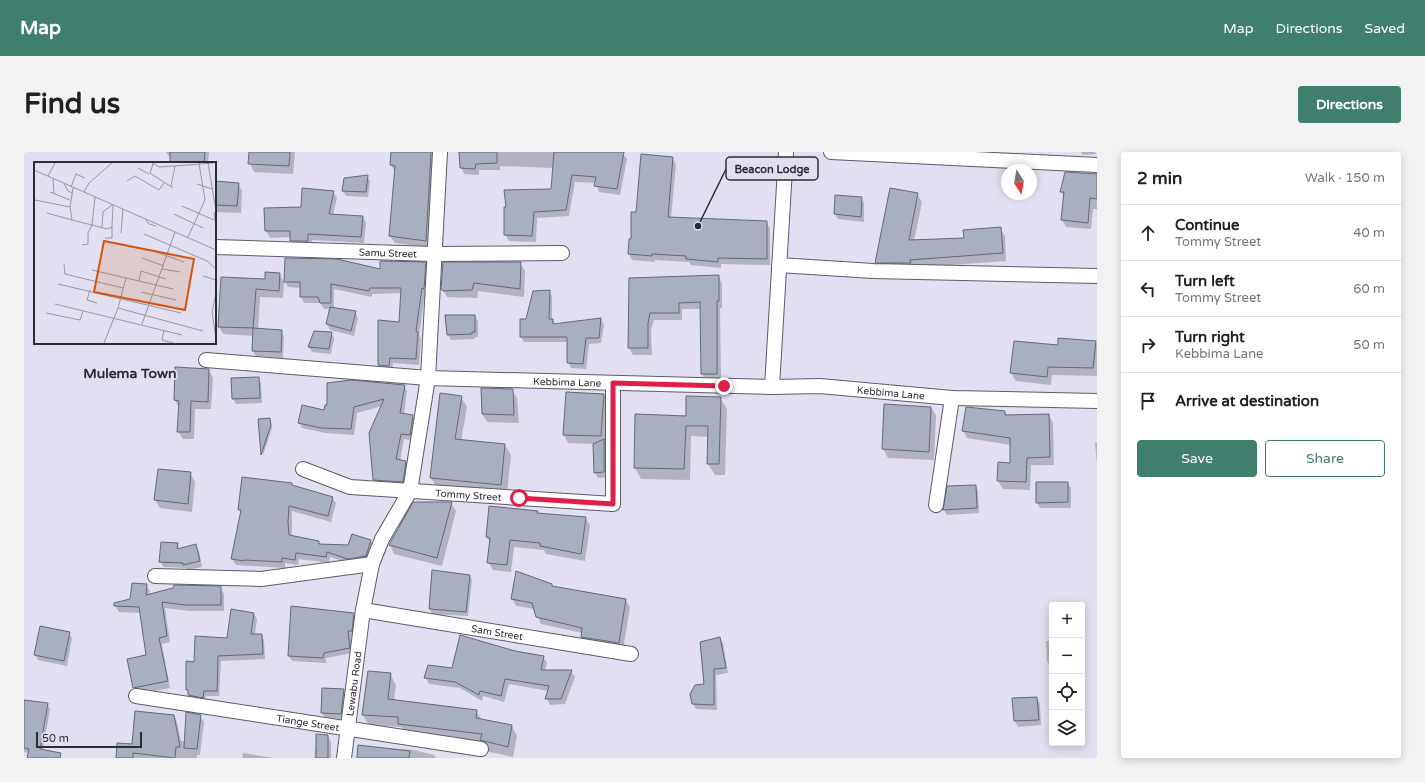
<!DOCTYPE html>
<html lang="en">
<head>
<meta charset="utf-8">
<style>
	body { margin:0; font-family:"Varela Round",sans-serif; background:#f2f2f2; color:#202124 }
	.controls { position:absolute; right:12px; bottom:12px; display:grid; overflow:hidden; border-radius:4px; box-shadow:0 2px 10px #0003 }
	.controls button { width:36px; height:36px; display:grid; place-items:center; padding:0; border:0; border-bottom:1px solid #e0e0e0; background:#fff; color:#202124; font:20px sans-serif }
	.compass { position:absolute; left:977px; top:12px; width:36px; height:36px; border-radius:50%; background:#fff; box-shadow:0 2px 10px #0003; rotate:169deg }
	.scale { position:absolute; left:12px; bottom:10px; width:106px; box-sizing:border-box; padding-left:4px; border:2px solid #2c2c32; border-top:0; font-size:11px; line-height:14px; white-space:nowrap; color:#2c2c32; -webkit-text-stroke:3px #e1dff0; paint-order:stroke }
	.stop { position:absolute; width:12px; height:12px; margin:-9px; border:3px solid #e11d48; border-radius:50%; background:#fff }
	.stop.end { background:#e11d48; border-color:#fff; box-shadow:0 1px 4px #0008 }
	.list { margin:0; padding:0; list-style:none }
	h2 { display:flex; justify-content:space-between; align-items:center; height:52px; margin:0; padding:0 16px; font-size:17px }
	h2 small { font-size:13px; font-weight:400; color:#757577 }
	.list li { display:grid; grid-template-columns:26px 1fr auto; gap:12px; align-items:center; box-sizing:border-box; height:56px; padding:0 16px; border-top:1px solid #e0e0e0 }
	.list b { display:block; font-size:15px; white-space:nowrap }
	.list p { margin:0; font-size:13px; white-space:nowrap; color:#757577 }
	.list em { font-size:13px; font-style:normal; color:#757577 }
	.actions { display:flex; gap:8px; padding:12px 16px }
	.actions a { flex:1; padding:9px 0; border:1px solid #407f6d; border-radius:4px; text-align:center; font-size:14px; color:#407f6d }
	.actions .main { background:#407f6d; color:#fff }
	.icon { flex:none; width:22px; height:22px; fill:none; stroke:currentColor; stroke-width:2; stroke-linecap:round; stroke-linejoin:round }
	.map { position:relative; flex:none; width:1073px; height:606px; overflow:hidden; border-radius:4px }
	header { display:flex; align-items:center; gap:24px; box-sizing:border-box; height:56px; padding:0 20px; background:#407f6d; color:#fff }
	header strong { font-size:19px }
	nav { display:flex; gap:22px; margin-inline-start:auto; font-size:14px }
	.intro { display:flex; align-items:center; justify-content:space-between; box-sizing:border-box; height:96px; padding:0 24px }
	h1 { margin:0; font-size:28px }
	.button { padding:10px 18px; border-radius:4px; background:#407f6d; color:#fff; font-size:14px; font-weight:700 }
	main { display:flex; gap:24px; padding:0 24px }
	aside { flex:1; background:#fff; border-radius:4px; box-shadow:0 2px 10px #0003 }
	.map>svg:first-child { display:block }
</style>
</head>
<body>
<header>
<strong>Map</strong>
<nav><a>Map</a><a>Directions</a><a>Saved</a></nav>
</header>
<div class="intro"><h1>Find us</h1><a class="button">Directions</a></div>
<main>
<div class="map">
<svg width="1073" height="606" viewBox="0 0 1073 606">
	<rect width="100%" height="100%" fill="#e1dff0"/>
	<!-- shadow -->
	<path fill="#0003" d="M142,0h43l-1,11h-37v-4z
		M226,0h45l-2,22 -39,-2 -4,-9z
		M368,0h44l-7,96 -34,-5 -5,-7 5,-64 -4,-7z
		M436,0h161l6,7 -7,36 -21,-3 -3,-9 -21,-1 -6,34 -32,2 -1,24 -27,-1 -4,-7 47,-45 1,-21 -53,-2v4h-21v5l-15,-1 -3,-7z
		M1057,0h16v2l-15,1z
		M648,6l4,6 -5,54 95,4 4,7v36l-49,-1v4l-30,-3 -2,-3 -34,-2v2l-23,-2 -3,-6 8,-41z
		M1073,23v34h-4l-2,20 -25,-2 -4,-7 2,-24 -3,-4z
		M343,24l3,5 -2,16 -22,-1 -3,-5z
		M191,30l23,2 4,7 -1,22 -26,-1z
		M309,40l4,6 -4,17 30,2 3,6 -2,20 -52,-3 -1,8 -16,-1 -4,-10 -21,1 -4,-7 -1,-22 37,-1z
		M893,42l5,8 -8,39 51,-2 35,-11 5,8 1,25 -125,9 -5,-8z
		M837,46l3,5v19l-26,-3 -3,-5z
		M401,111l3,6 -1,25h-2l-6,41 2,3 -2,27 -26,-2 -1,9 -10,-1 -3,-6v-44l21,2 2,-30 -30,1v3l-38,-8v19l21,4 3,6 -4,18 -24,-6 -3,-6 4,-15h-7l-4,-6h-16l-3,-6v-9l-13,-1 -3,-5z
		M496,111l5,8 -1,26 -46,-6 -1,7 -30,-1 -5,-8z
		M255,122l5,8 -1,16 -23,-1 -2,33 23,1 3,6 -1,21 -27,-2 -3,-5 1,-15 -31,-2 -4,-8 3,-48 44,2z
		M694,124l4,7v25h-2l1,73h-15l-4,-7 -1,-65h-19v11h-28l-3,10 1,25h-19l-4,-7 1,-69z
		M525,139l3,5v23l3,6 46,-6 3,6 -3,18 -12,1 -3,25 -15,-1 -3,-6v-20h-44l-3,-5z
		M451,164l3,5v16h-3l-1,2 -23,1 -3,-6z
		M307,181l3,5 -3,16 -19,-2 -3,-5z
		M1071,190l2,3v31l-45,-1 -1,10 -35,-4 -5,-8 48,-27z
		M185,218l4,8 -2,31h-16l-1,30h-11l-5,-8 1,-23 -4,-8z
		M234,226l3,5 1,20 -26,1 -3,-5z
		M380,234l3,5 -3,24 9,1 3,6 -3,19 -9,-2 -4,22 6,1 3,6 -3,19 -28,-1 -4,-6 8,-74 -25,7 -3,22 -29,-2 -23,-5 -3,-5 26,-12z
		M488,238l5,8 2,25 -32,-1 -5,-8z
		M543,241l37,2 5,8 -3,40 1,34 -9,1 -3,-6 -1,-28 -26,-1 -4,-8z
		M437,245l6,10 -6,34 44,4 6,10 -4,39 -70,-6 -6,-10z
		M696,246l7,11 -2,66h-10l-7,-11 1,-27 -18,-1 -1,44 -49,-1 -6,-11 51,-51z
		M861,253l46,2 5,9 -2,44 -46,-2 -5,-9z
		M981,260l2,4 42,-1 4,8 1,42h-23l-1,25 -27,-1 -5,-8 1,-18 12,1v-19l-44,-7 -4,-8z
		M246,267l2,9 -9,27 -4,-35z
		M1071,291h2v21z
		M166,321l5,9 -3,30 -32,-4 -5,-8z
		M1043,331l4,5v20h-31l-3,-5z
		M267,332l2,3 39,11 4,5 -5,19 -39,-11v25l27,6 1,3 29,1 22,-5 3,6 -5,15 -17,2 -22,-7 -1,6 -30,-4 -1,6 -13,-2v5l-49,-3 -4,-6 9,-46 -2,-3z
		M951,334l3,5 1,22 -32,2 -3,-5z
		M390,351h37l5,8 -14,55 -48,-12 -4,-9z
		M513,360l2,2 47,4 4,8 -5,35 -39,-7 -2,-4 -30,-3 -3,25 -18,-2 -5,-8 2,-19 -3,-6z
		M153,392l3,5 16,-3 3,5 3,16 -15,3 -1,-2 -22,-1 -4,-5z
		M409,419l37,5 2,4 -4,36 -36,-2 -2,-5z
		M122,433l4,6 -1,4 25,-6 46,-2 4,7v17h-35l-24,-3 5,34 -8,2 8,44 -32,6 -4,-6 13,-32 -6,-43 -22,-1 -4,-7 16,-5z
		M528,433l1,3 73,12 4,7 -7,43 -37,-6 -4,-7v-4l-41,-9 -6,-15 -19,-3 -4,-7z
		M230,462l3,5 -2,16h6l3,5 1,19 -44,2 -2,35h-13l-1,7 -13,-2 -5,-11v-28l8,1 32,-24z
		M329,462l3,6 -2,16h-3l1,17 -26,5v5l-34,-2 -3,-5z
		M45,481l3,5 -5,28 -29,-6 -3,-5z
		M696,486l3,5 5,30 -12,2 1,35 -21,-1 -3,-5 12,-19z
		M1022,489h6v25h-2l-3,-5z
		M1058,493l1,1v19h-1z
		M519,505l4,6 -2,8h26l4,6 -10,27 -15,1 -3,-6 1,-8 -39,-7 -5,18 -21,-6 -1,5 -22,-13 -31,-4 -3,-6 27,-9z
		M345,520l21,2 6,11 -2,15 82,11 6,9 30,6 5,10 -4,21 -108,-23 -4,-7 -32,-2 -6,-10z
		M320,538l3,5 -3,24 -19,-1 -3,-5z
		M1013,546l3,6 1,21 -23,2 -3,-6 -2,-22z
		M0,549l23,3 3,5 -7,41 5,8h-20l1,-5 -5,-1z
		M150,564l3,6 4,19h5l14,-25 4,6 -4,33h-3v3h-80z
		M293,583l11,1 3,6v16h-17z
		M335,594l55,4 20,5 2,3h-78z
		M219,601l31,5h-32z"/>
	<!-- building -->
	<path fill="#a8afbe" stroke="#636977" d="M146,0h35l-1,11h-34z
		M225,0h41l-1,14 -41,-2z
		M367,0h40l-5,89 -37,-5 6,-70 -5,-1z
		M435,0h38v11l-21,1 -1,5 -15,-1z
		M530,0h70l-7,37 -23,-3 2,-9 -24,-2 -6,35 -32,2 -2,24 -28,-1v-28h2l-2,-17 47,-1z
		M617,2l32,3 -5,60 99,4v38l-49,-1v4l-32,-3v-3l-34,-2v2l-24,-2 1,-15h2v-27h5z
		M1041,20l32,2v25l-7,-1 -2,25 -27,-3 3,-28h-4z
		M344,23l-2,17 -24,-1 2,-13z
		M191,29l24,2 -2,23 -22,-1z
		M278,36l32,3 -5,23 34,2 -2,21 -53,-3v7h-18v-10h-25l-1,-23 37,-1z
		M866,36l28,5 -9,47 55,-2 -1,-8 38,-3 2,26 -93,7 1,3h-36z
		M811,43l27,2 -1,20 -27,-3z
		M261,106l52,1 43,10v-8l46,1 -2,27 -2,-1 -6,43 2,1 -2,27 -26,-1 -1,8 -11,-1v-45l21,2 2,-34h-31l-1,3 -38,-7v19h-11l-2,-6h-18v-15h-16z
		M419,110h78l-1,27 -46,-6 -2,7 -29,1 -2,-2z
		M241,120l15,1 -1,18 -23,-2 -3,39 -35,-1 3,-50 44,2z
		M695,123v26h-2v73h-16l-1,-72 -21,1v10h-29l-2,10v25h-20l1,-70z
		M526,138l-1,29h4v5l48,-6 -2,20h-13l-3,26 -16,-1v-26h-47v-18h6l7,-28z
		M306,155l26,4 -5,20 -25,-7z
		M421,163h30v17h-3v2l-25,1z
		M229,176l29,2 -1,22 -29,-1z
		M290,179l18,1 -3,17 -21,-2z
		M1034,186l38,3 -3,27 -45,-1 -1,10 -37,-4 4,-32 44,4z
		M151,215l34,2 -1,33 -17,-1 -1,31h-13l2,-31 -5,-1z
		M235,225l1,21 -28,1 -1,-21z
		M327,228l54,5 -5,28 13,2 -3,20 -9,-1 -5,25 10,2 -3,21 -30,-2 -4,-47 15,-34 -30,8 -3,22 -30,-1 -23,-5 4,-18 22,5 1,-5h2v-22z
		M457,236l32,1 1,26 -32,-1z
		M542,240l38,2 -3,42 -38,-1z
		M416,241l22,3 -7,43 50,5 -4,41 -71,-7z
		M662,244l35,1 -2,67h-12l1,-38h-22l-2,43 -50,-1 1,-54 51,2z
		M860,252l47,3 -2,45 -47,-3z
		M942,255l39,4v4l44,-1 1,43 -23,1 -1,24 -29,-1 1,-19 12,1v-25l-48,-7z
		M246,266l1,7 -10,30 -3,-36z
		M580,287v33l-10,1 -1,-29z
		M134,317l33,3 -3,32 -34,-4z
		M218,325l50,6v2l41,12 -5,19 -39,-10 -1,16 1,13 30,6v3l29,1 4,-11 19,6 -5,16 -18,3 -21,-7 -1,5 -30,-4 -1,7 -13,-2v4l-38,-2v1l-13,-2 10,-49h-3z
		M1012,330h32v20l-32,1z
		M952,333l1,23 -34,2 4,-24z
		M389,350h39l-15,56 -48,-13z
		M465,354l49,5 -1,2 49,4 -5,37 -41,-8v-3l-30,-3 -3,25 -20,-2 3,-25 -4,-1z
		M137,390l17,1 -1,6 19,-5 4,17 -17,4v-2l-24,-1z
		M408,418l38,5 -4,37 -37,-3z
		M492,419l36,13v2l74,13 -7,44 -38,-6 1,-9 -46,-11 -4,-14 -21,-4z
		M108,431l15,1 -1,11 27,-7 1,-3 47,1v19h-36l-23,-3 5,34 -8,2 9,43 -35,7 -6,-29 19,-4 -7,-48 -25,-1v-3l16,-4z
		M267,454l63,7 -2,18h-4l2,17 -26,5 -1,5 -35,-2z
		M207,457l23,4 -3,21h11l1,20 -45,2 -1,35h-13l-1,7 -15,-3v-5h-2v-29l8,1 1,-26 32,2z
		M16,474l30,6 -6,29 -30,-6z
		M436,483l55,16 29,5 -3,14h31l-11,29h-16l4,-13 -44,-7 -4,17 -21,-5 -1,4 -24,-13 -31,-4 4,-13 24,3z
		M696,485l6,31 -12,1v36l-22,-1 -2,-10 5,-9 9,-1 -4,-42z
		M344,519l23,2 -3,26 89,11 -1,8 36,7 -4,22 -28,-7 2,-6 -84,-10v-7l-36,-2z
		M298,536l22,1 -3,25 -20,-1z
		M1013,545l2,23 -25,1 -2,-23z
		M0,548l24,3 -8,46 21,4 -1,5h-33l2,-9 -5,-1z
		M111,559l39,4 6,32h-4l-1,11 -42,-5v5h-17l1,-15 15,1z
		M162,560l15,3 -4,34 -13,-1z
		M292,582l12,1v23h-12z
		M334,593l52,6 -1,7h-52z"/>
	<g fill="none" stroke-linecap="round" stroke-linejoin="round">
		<!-- minor casing -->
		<g stroke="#5d5b6a" stroke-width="16">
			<g id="minor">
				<path d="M807,0l266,13"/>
				<path id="s1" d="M191,95l218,7 129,-1"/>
				<path d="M755,113l94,6 224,5"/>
				<path id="s2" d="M182,208l222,18 344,9 48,-1 132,12 145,3"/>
				<path d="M748,235l14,-235"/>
				<path id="s3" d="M279,317l47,18 263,17v-121"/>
				<path d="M912,353l16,-107"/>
				<path d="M131,424l106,3 111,-15"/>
				<path id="s4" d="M339,458l268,44"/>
				<path id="s5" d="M112,544l345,53"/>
				<path id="s6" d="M320,606l19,-148 9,-46 10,-25 28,-48 18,-113 12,-226"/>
			</g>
		</g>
		<!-- minor -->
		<use href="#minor" stroke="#fff" stroke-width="14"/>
	</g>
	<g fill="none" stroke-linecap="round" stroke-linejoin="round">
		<!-- route -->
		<path stroke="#e11d48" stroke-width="5" d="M495,346l94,6v-121l111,3"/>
	</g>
	<g text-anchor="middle" stroke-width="3.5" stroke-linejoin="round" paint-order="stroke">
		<!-- street labels -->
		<g font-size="10" fill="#2c2c32" stroke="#e1dff0">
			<text dy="4" stroke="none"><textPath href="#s1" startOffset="173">Samu Street</textPath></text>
			<text dy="4" stroke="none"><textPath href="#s2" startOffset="362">Kebbima Lane</textPath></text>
			<text dy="4" stroke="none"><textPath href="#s2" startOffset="686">Kebbima Lane</textPath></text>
			<text dy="4" stroke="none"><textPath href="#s3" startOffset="169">Tommy Street</textPath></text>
			<text dy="4" stroke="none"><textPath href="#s4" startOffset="136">Sam Street</textPath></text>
			<text dy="4" stroke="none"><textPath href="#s6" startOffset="75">Lewabu Road</textPath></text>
			<text dy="4" stroke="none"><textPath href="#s5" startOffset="174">Tiange Street</textPath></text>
		</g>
		<!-- district labels -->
		<g font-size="14" font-weight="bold" fill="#2c2c32" stroke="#e1dff0">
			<text x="106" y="226">Mulema Town</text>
		</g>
	</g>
	<!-- overview -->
	<g transform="translate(10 10)">
		<rect width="182" height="182" fill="#e1dff0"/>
		<path fill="none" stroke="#9997a4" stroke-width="1" d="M118,1l7,4 55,-4M174,1l8,48M119,2l-3,9 23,15M104,6l11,6M0,8l182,80M14,14l7,-13M19,17l1,15M93,19l8,-5 24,14 5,-7M30,22l4,7 4,2M163,22l15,5M137,24l4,-20M37,25l5,-13 9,4M16,30l20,8M50,30l5,-9 23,-20M61,35l-3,28 15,4 5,-2 1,-22M1,38l35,7M148,44l32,14M180,50l2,16M13,51l25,7 -2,-13 3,-19M140,52l29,14M38,58l20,5 -4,8v11l-6,1M112,58l3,4 7,2M68,65l1,-15 9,-7M87,71l2,-24M110,72l63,27 9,8M154,75l17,-37 -6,-37M71,76h7v-11M122,90l28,10M108,96l22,8M30,102l1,10 58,14M128,107l18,3M58,108l81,19M169,114l13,4M105,119l2,-10 25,8M24,122l123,29M56,128l-3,10 10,3M107,130l35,8M182,131l-4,19 4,27M21,142l127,31M84,146l85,23M12,151l34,7 3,-9M108,162l33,-92M130,168l-2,10 11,3M70,181l14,-35 8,-30"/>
		<path fill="#d55410" fill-opacity="0.15" stroke="#d55410" stroke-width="2" d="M70,79l90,18 -9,51 -91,-18z"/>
		<rect width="182" height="182" fill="none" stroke="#2c2c32" stroke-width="2"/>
	</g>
	<!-- callouts -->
	<path fill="none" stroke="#2c2c32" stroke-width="1.5" d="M674 74L702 17"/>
	<circle fill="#2c2c32" stroke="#e1dff0" stroke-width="1.5" cx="674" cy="74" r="4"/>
	<rect fill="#e1dff0" stroke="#2c2c32" stroke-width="1.5" x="702" y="5" width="92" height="23" rx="4"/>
	<g font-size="11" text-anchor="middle" font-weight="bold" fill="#2c2c32">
		<text x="748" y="21">Beacon Lodge</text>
	</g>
</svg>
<div class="controls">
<button>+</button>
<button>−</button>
<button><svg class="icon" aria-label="locate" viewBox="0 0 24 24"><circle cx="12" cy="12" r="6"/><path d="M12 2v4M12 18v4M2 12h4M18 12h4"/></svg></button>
<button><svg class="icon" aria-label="layers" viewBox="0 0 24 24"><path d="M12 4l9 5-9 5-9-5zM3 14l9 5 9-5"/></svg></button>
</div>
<svg class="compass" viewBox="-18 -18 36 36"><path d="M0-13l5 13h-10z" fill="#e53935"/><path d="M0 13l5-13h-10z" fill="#757577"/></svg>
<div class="scale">50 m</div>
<div class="stop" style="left:495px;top:346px"></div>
<div class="stop end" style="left:700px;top:234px"></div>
</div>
<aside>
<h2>2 min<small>Walk · 150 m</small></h2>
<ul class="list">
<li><svg class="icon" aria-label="ahead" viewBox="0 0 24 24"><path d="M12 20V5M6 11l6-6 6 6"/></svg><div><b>Continue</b><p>Tommy Street</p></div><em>40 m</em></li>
<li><svg class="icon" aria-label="left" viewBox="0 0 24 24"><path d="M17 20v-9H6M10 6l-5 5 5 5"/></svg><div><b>Turn left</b><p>Tommy Street</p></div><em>60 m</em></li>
<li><svg class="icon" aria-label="right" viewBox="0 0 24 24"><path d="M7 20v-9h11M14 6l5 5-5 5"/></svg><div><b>Turn right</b><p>Kebbima Lane</p></div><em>50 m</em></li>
<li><svg class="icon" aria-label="arrive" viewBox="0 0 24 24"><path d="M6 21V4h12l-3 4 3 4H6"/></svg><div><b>Arrive at destination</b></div></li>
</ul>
<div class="actions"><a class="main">Save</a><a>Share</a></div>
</aside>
</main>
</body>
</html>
